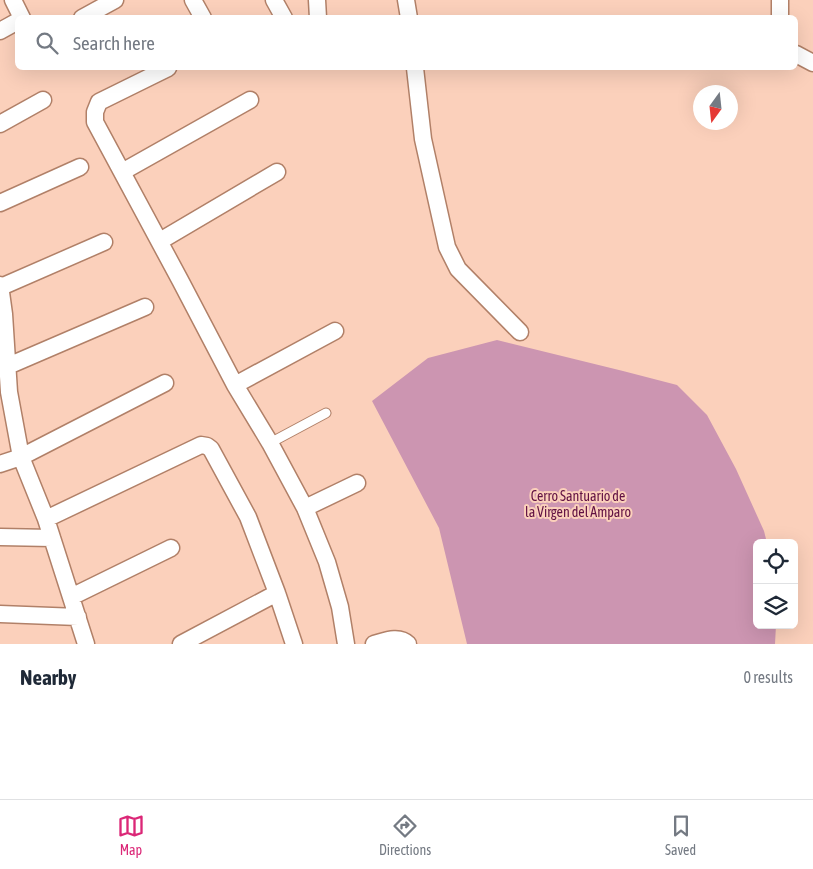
<!DOCTYPE html>
<html lang="en">
<head>
<meta charset="utf-8">
<style>
	body { margin:0; font-family:"Asap Condensed",sans-serif; background:#f6f6f7; color:#1f2937 }
	.controls { position:absolute; right:15px; bottom:15px; display:grid; overflow:hidden; border-radius:8px; box-shadow:0 5px 20px #0002 }
	.controls button { width:45px; height:45px; display:grid; place-items:center; padding:0; border:0; border-bottom:1px solid #e0e1e3; background:#fff; color:#1f2937; font:25px sans-serif }
	.compass { position:absolute; left:693px; top:85px; width:45px; height:45px; border-radius:50%; background:#fff; box-shadow:0 5px 20px #0002; rotate:195deg }
	.list { margin:0; padding:0; list-style:none }
	h2 { display:flex; justify-content:space-between; align-items:center; height:65px; margin:0; padding:0 20px; font-size:21px }
	h2 small { font-size:16px; font-weight:400; color:#747a83 }
	.icon { flex:none; width:28px; height:28px; fill:none; stroke:currentColor; stroke-width:2; stroke-linecap:round; stroke-linejoin:round }
	.map { position:relative; flex:none; width:813px; height:644px; overflow:hidden }
	.search { position:absolute; background:#fff; box-shadow:0 5px 20px #0002; left:15px; right:15px; top:15px; height:55px; display:flex; align-items:center; gap:12px; box-sizing:border-box; padding:0 18px; border-radius:8px; color:#747a83; font-size:19px }
	.sheet { height:155px; background:#fff }
	nav { display:flex; justify-content:space-around; align-items:center; box-sizing:border-box; height:70px; border-top:1px solid #e0e1e3; background:#fff; font-size:14px; color:#747a83 }
	nav a { display:grid; justify-items:center; gap:2px }
	nav .on { color:#db2777 }
	.map>svg:first-child { display:block }
</style>
</head>
<body>
<div class="map">
<svg width="813" height="644" viewBox="0 0 813 644">
	<rect width="100%" height="100%" fill="#fbd0bb"/>
	<!-- green -->
	<path fill="#cc95b1" d="M497,340l126,31 54,14 30,30 29,54 28,62 3,12h-10v82h19l-1,19h-308l-28,-116 -67,-127 56,-43z"/>
	<g fill="none" stroke-linecap="round" stroke-linejoin="round">
		<!-- lane casing -->
		<g stroke="#b18068" stroke-width="11">
			<path id="lane" d="M270,443l56,-30"/>
		</g>
		<!-- street casing -->
		<g stroke="#b18068" stroke-width="19">
			<path id="street" d="M13,0l9,18
				M193,0l10,18
				M274,0l10,18
				M317,0l1,18
				M406,0l3,18
				M780,0v18
				M82,18l33,-18
				M0,31l18,-10
				M796,54l17,9
				M168,68l-69,34 -4,10v10l85,158 55,105 35,58 35,65 22,54 13,45 6,37
				M415,68l8,71 24,108 11,22 62,63
				M0,124l43,-24
				M122,172l128,-72
				M0,203l80,-36
				M160,241l117,-69
				M0,285l4,29 5,78 12,65 25,62 40,125
				M1,287l103,-45
				M8,366l137,-59
				M235,385l100,-54
				M0,464l21,-7 144,-74
				M305,508l52,-25
				M46,519l155,-74 6,1 4,3 37,68 29,76 17,51
				M0,537l52,1
				M71,597l100,-49
				M0,614l78,3
				M181,644l96,-51
				M374,644c11,-3 25,-9 34,0"/>
		</g>
		<!-- lane -->
		<use href="#lane" stroke="#fff" stroke-width="9"/>
		<!-- street -->
		<use href="#street" stroke="#fff" stroke-width="16"/>
	</g>
	<g text-anchor="middle" stroke-width="4" stroke-linejoin="round" paint-order="stroke">
		<!-- park labels -->
		<g font-size="14" fill="#611143" stroke="#fbd0bb">
			<text x="578" y="501">Cerro Santuario de<tspan x="578" dy="16">la Virgen del Amparo</tspan></text>
		</g>
	</g>
</svg>
<div class="controls">
<button><svg class="icon" aria-label="locate" viewBox="0 0 24 24"><circle cx="12" cy="12" r="6"/><path d="M12 2v4M12 18v4M2 12h4M18 12h4"/></svg></button>
<button><svg class="icon" aria-label="layers" viewBox="0 0 24 24"><path d="M12 4l9 5-9 5-9-5zM3 14l9 5 9-5"/></svg></button>
</div>
<svg class="compass" viewBox="-18 -18 36 36"><path d="M0-13l5 13h-10z" fill="#e53935"/><path d="M0 13l5-13h-10z" fill="#747a83"/></svg>
<div class="search"><svg class="icon" aria-label="search" viewBox="0 0 24 24"><circle cx="10" cy="10" r="6"/><path d="M15 15l6 6"/></svg>Search here</div>
</div>
<section class="sheet">
<h2>Nearby<small>0 results</small></h2>
<ul class="list">
</ul>
</section>
<nav>
<a class="on"><svg class="icon" aria-label="map" viewBox="0 0 24 24"><path d="M3 6l6-2 6 2 6-2v14l-6 2-6-2-6 2zM9 4v14M15 6v14"/></svg>Map</a>
<a><svg class="icon" aria-label="directions" viewBox="0 0 24 24"><path d="M12 3l9 9-9 9-9-9zM9 14v-3h6M13 9l2 2-2 2"/></svg>Directions</a>
<a><svg class="icon" aria-label="saved" viewBox="0 0 24 24"><path d="M7 4h10v16l-5-4-5 4z"/></svg>Saved</a>
</nav>
</body>
</html>
